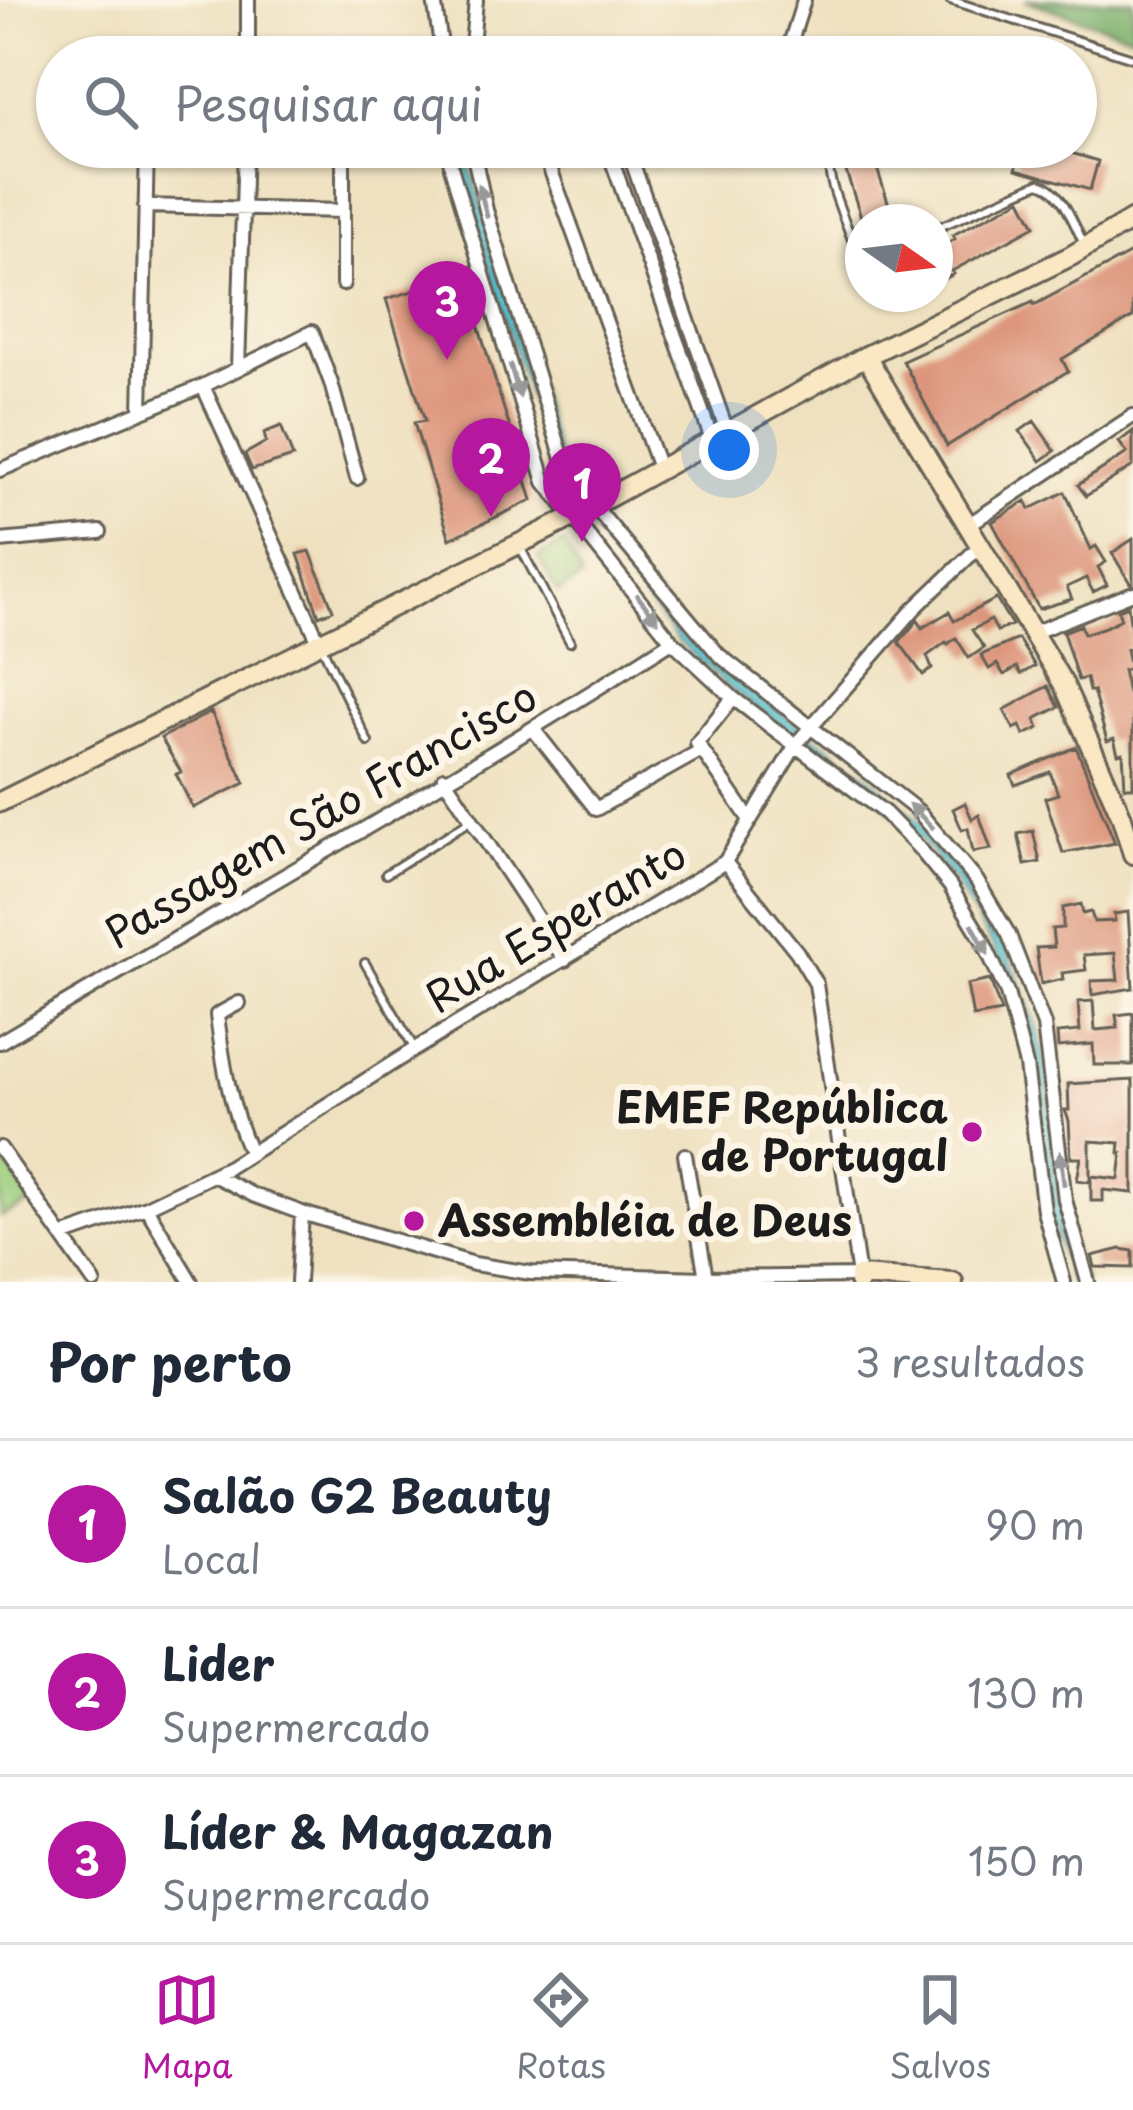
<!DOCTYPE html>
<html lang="pt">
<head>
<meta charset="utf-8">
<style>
	body { margin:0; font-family:"Playpen Sans",sans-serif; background:#f2f2f3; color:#1f2937 }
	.compass { position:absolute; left:845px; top:204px; width:108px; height:108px; border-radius:50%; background:#fff; box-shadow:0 3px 9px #0004; rotate:104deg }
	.you { position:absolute; left:729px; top:450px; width:42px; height:42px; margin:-30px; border:9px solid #fff; border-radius:50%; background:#1a73e8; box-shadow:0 0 0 18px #1a73e833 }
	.badge { display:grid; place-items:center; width:78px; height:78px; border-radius:50%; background:#b5179e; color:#fff; font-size:39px; font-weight:700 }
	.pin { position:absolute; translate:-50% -99px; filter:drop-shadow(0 3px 6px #0008) }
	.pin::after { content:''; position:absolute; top:63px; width:42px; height:36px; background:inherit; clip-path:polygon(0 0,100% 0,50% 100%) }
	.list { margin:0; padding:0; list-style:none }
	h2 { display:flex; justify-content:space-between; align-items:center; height:156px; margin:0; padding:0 48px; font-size:51px }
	h2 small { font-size:39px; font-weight:400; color:#747a83 }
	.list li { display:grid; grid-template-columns:78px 1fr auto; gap:36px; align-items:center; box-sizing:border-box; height:168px; padding:0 48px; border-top:3px solid #e0e1e3 }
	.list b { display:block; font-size:45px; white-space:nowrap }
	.list p { margin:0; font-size:39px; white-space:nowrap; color:#747a83 }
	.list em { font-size:39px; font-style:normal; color:#747a83 }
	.icon { flex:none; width:66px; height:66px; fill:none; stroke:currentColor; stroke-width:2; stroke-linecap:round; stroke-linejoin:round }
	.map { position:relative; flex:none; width:1133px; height:1282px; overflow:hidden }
	.search { position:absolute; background:#fff; box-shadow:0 3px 9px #0004; left:36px; right:36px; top:36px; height:132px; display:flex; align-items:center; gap:30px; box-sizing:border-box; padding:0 42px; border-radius:66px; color:#747a83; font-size:45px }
	.sheet { height:660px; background:#fff }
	nav { display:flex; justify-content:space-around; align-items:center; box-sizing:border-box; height:168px; border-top:3px solid #e0e1e3; background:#fff; font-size:33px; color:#747a83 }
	nav a { display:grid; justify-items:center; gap:6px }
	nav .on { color:#b5179e }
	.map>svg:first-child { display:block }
</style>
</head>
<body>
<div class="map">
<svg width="1133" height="1282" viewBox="0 0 1133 1282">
	<rect width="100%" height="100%" fill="#fcf5e5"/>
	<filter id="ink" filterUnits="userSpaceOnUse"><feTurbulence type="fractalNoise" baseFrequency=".00833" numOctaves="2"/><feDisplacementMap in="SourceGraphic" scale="24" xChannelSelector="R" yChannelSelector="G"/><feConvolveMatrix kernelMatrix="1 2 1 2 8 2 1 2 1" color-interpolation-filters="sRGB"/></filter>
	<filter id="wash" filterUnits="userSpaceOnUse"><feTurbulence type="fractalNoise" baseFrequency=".004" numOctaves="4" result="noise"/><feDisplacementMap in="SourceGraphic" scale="48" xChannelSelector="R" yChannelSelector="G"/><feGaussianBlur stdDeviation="2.7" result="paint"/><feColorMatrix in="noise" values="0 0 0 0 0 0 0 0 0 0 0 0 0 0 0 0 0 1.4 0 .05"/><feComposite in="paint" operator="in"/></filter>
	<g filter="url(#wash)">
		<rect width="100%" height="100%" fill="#efe1c0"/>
		<!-- green -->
		<path fill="#9bcd7d" stroke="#5c744c" stroke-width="3" d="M564,543l18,35 -24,15 -20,-36z
			M0,1151l33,51 -33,15z"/>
		<!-- forest -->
		<path fill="#7cb06c" stroke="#4c6644" stroke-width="3" d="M1025,0h108v36z"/>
		<!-- water -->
		<path fill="#5ac5d3" stroke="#3b7078" stroke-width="3" d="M453,147h14l3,21 95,313 55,73 78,91 47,41 122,88 58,53 42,54 34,54 37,95 9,44 11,118 14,60 12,30h-14l-21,-69 -9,-96 -14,-85 -10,-35 -24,-53 -38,-63 -38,-47 -41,-39 -147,-108 -50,-46 -122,-155z"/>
		<g id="blocks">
			<!-- building -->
			<path fill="#dd967d" d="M849,147h21l22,67 -29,9 -24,-73z
				M1022,147h29l47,14 -8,29 -74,-21z
				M1021,199l14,27 -83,45 2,3 -19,10v-34l20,-11 -2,-4z
				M1133,252v65l-71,42 6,12 -121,75 -44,-85 130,-59 1,3z
				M463,276l69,224 -82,39 -36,-116 11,-2 -39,-122z
				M1034,421l21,30 -14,10 -21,-30z
				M281,426l12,31 -41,13 -7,-16 21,-12 -2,-9z
				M1133,431v35l-47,30 -8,-11 49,-32 -8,-11z
				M1065,492l26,57 5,-3 10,16 -8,5 9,18 -14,7 -7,-14 -19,9 5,12 -33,10 -47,-87 34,-21 4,8z
				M1133,539v44h-3l-18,-30z
				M310,551l23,59 -14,6 -21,-62z
				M996,599l16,26 -15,6 -6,-11 -19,10 12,18 -15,10 -13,-20 -8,6 -2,-2 -19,14 5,13 -9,6 -24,-33 19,-22 4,8 27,-16 5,9z
				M1128,606l5,41 -7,2 4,20 -7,1 5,23 5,-1v95h-8l-2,-34 -5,1 -4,-15 -7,2 -14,-50h-4l-3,-13 -8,2 -15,-48 18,-7 3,9 21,-7 16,-8 -3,-9z
				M1018,639l17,27 -14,8 -4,-7 -13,8 -7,-11 -8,5 -8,-14z
				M1048,686l11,21 -24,12 4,9 -15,7 -4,-9 -6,3 -10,-19z
				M211,712l34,71 -52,25 -17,-34 5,-2 -20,-34z
				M1076,747l39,96 -52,10 -18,-55 13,-4 -8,-22 -35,13 -4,-10z
				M965,803l7,16 7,-4 12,34 -18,3 -5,-24 -6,2 -9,-21z
				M1033,831l7,31 -15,3 -7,-31z
				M1081,904l2,10 8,-2 3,10 21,-1 -1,-7 14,-2 5,76 -41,7 -1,-14 27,-1 -3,-27 -31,2 2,15 -24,3 1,6 -22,5 -5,-36 18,-1 -2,-18 11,-1v-20z
				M990,980l11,32 -28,5 -6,-32z
				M1093,1001l2,29 23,-2 -2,-13 17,-2v52h-39l-1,-21 -35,3 -1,-14 23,-2 -2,-29z
				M1133,1080v113l-30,-3v11h-12v-25l28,3 3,-26h-3l1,-10 -30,-2v41l-13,-2 4,-22h-10l-2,-37 -4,-11h4l-1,-26z
				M1121,1249l12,2v17l-38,-1 -3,-11z"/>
		</g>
	</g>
	<g filter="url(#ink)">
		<use href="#blocks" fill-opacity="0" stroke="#666155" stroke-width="3"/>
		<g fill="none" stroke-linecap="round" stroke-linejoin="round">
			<!-- lane casing -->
			<g stroke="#666155" stroke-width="12">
				<path id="lane" d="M950,0l183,58
					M830,147c-8,29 16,73 25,101l8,8
					M935,229l104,-46c23,5 34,40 45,61
					M520,547l50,95
					M321,645l47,97
					M386,874l85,-54
					M365,963l48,83"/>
			</g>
			<!-- street casing -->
			<g stroke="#666155" stroke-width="18">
				<path id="street" d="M434,0l9,57
					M248,57v-57
					M471,57l5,-57
					M786,57l18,-57
					M343,147v137
					M449,147l2,20 94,315 127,159 61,57 152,115 34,35 31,38 32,53 25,54 19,72 18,146 20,71
					M472,147l14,63 82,265 151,180 199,156 59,70 32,54 35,90 21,175 23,82
					M607,147l106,295
					M627,147l101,287
					M546,157l113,311
					M145,206l197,5
					M238,369l7,-222
					M203,386l116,256
					M141,412l6,-265
					M0,470l203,-84 109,-54 19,51 26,95
					M968,525l165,-109
					M0,541l100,-9
					M1035,632l98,-39
					M733,698l-36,45 53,77
					M534,730l62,79 104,-58
					M444,778l121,182
					M239,1003l-22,12c6,48 13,93 33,137
					M0,1042c224,-133 453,-260 672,-401
					M0,1148l94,134
					M685,1155l21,123
					M213,1175l40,20 49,18 172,51 57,9 175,5 153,-2 -43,-292 -19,-32 -72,-90
					M146,1207l45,75
					M62,1236l84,-29 83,-40 186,-118 310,-187 72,-119 117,-134 66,-63
					M298,1282l4,-69"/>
			</g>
			<!-- secondary casing -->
			<g stroke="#666155" stroke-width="24">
				<path id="secondary" d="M866,356l198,329 57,130 12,39
					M0,802l573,-285 293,-161 205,-100 62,-37
					M859,1282v-6l94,6"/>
			</g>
			<!-- lane -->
			<use href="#lane" stroke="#fff" stroke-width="6"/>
			<!-- street -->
			<use href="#street" stroke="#fff" stroke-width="12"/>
			<!-- secondary -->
			<use href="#secondary" stroke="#fae7c3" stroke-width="18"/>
		</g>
		<!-- one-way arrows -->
		<defs><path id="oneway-solid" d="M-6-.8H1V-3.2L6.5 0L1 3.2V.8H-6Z" transform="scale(3)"/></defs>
		<g fill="#999">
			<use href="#oneway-solid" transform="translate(483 201) rotate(-105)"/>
			<use href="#oneway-solid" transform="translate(515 381) rotate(73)"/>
			<use href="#oneway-solid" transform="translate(647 608) rotate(52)"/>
			<use href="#oneway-solid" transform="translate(921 816) rotate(-135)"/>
			<use href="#oneway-solid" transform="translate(980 939) rotate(62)"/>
			<use href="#oneway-solid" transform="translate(1062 1168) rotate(-97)"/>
		</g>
	</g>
	<!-- markers -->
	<g fill="#b5179e" stroke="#fcf5e5" stroke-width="4.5">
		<circle cx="972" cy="1132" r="12"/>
		<circle cx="414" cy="1221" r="12"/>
	</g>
	<g text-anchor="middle" stroke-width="12" stroke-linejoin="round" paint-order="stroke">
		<!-- street labels -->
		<g font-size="42" fill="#1c1c1c" stroke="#fcf5e5">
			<text transform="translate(321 815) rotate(-30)" y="15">Passagem São Francisco</text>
			<text transform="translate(556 926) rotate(-31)" y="15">Rua Esperanto</text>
		</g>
		<!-- poi labels -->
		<g font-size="42" font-weight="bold" fill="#1c1c1c" stroke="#fcf5e5" text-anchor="end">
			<text x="948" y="1123">EMEF República<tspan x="948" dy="48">de Portugal</tspan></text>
			<text x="438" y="1236" text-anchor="start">Assembléia de Deus</text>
		</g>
	</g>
</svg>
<svg class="compass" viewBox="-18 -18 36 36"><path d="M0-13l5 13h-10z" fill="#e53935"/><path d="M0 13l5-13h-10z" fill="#747a83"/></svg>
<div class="you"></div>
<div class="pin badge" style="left:582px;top:542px">1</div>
<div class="pin badge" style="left:491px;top:517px">2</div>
<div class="pin badge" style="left:447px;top:360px">3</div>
<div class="search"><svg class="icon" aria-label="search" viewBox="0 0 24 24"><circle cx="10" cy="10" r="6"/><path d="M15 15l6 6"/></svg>Pesquisar aqui</div>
</div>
<section class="sheet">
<h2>Por perto<small>3 resultados</small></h2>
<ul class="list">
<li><span class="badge">1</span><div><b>Salão G2 Beauty</b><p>Local</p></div><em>90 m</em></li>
<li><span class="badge">2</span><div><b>Lider</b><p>Supermercado</p></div><em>130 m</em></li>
<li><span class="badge">3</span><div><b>Líder &amp; Magazan</b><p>Supermercado</p></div><em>150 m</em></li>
</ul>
</section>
<nav>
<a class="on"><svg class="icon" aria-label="map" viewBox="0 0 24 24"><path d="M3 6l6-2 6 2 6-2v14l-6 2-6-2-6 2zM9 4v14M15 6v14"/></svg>Mapa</a>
<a><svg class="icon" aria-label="directions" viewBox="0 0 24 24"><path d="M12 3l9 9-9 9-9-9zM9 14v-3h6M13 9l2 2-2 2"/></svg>Rotas</a>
<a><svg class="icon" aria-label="saved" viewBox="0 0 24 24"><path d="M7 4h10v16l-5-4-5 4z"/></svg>Salvos</a>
</nav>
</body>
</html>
